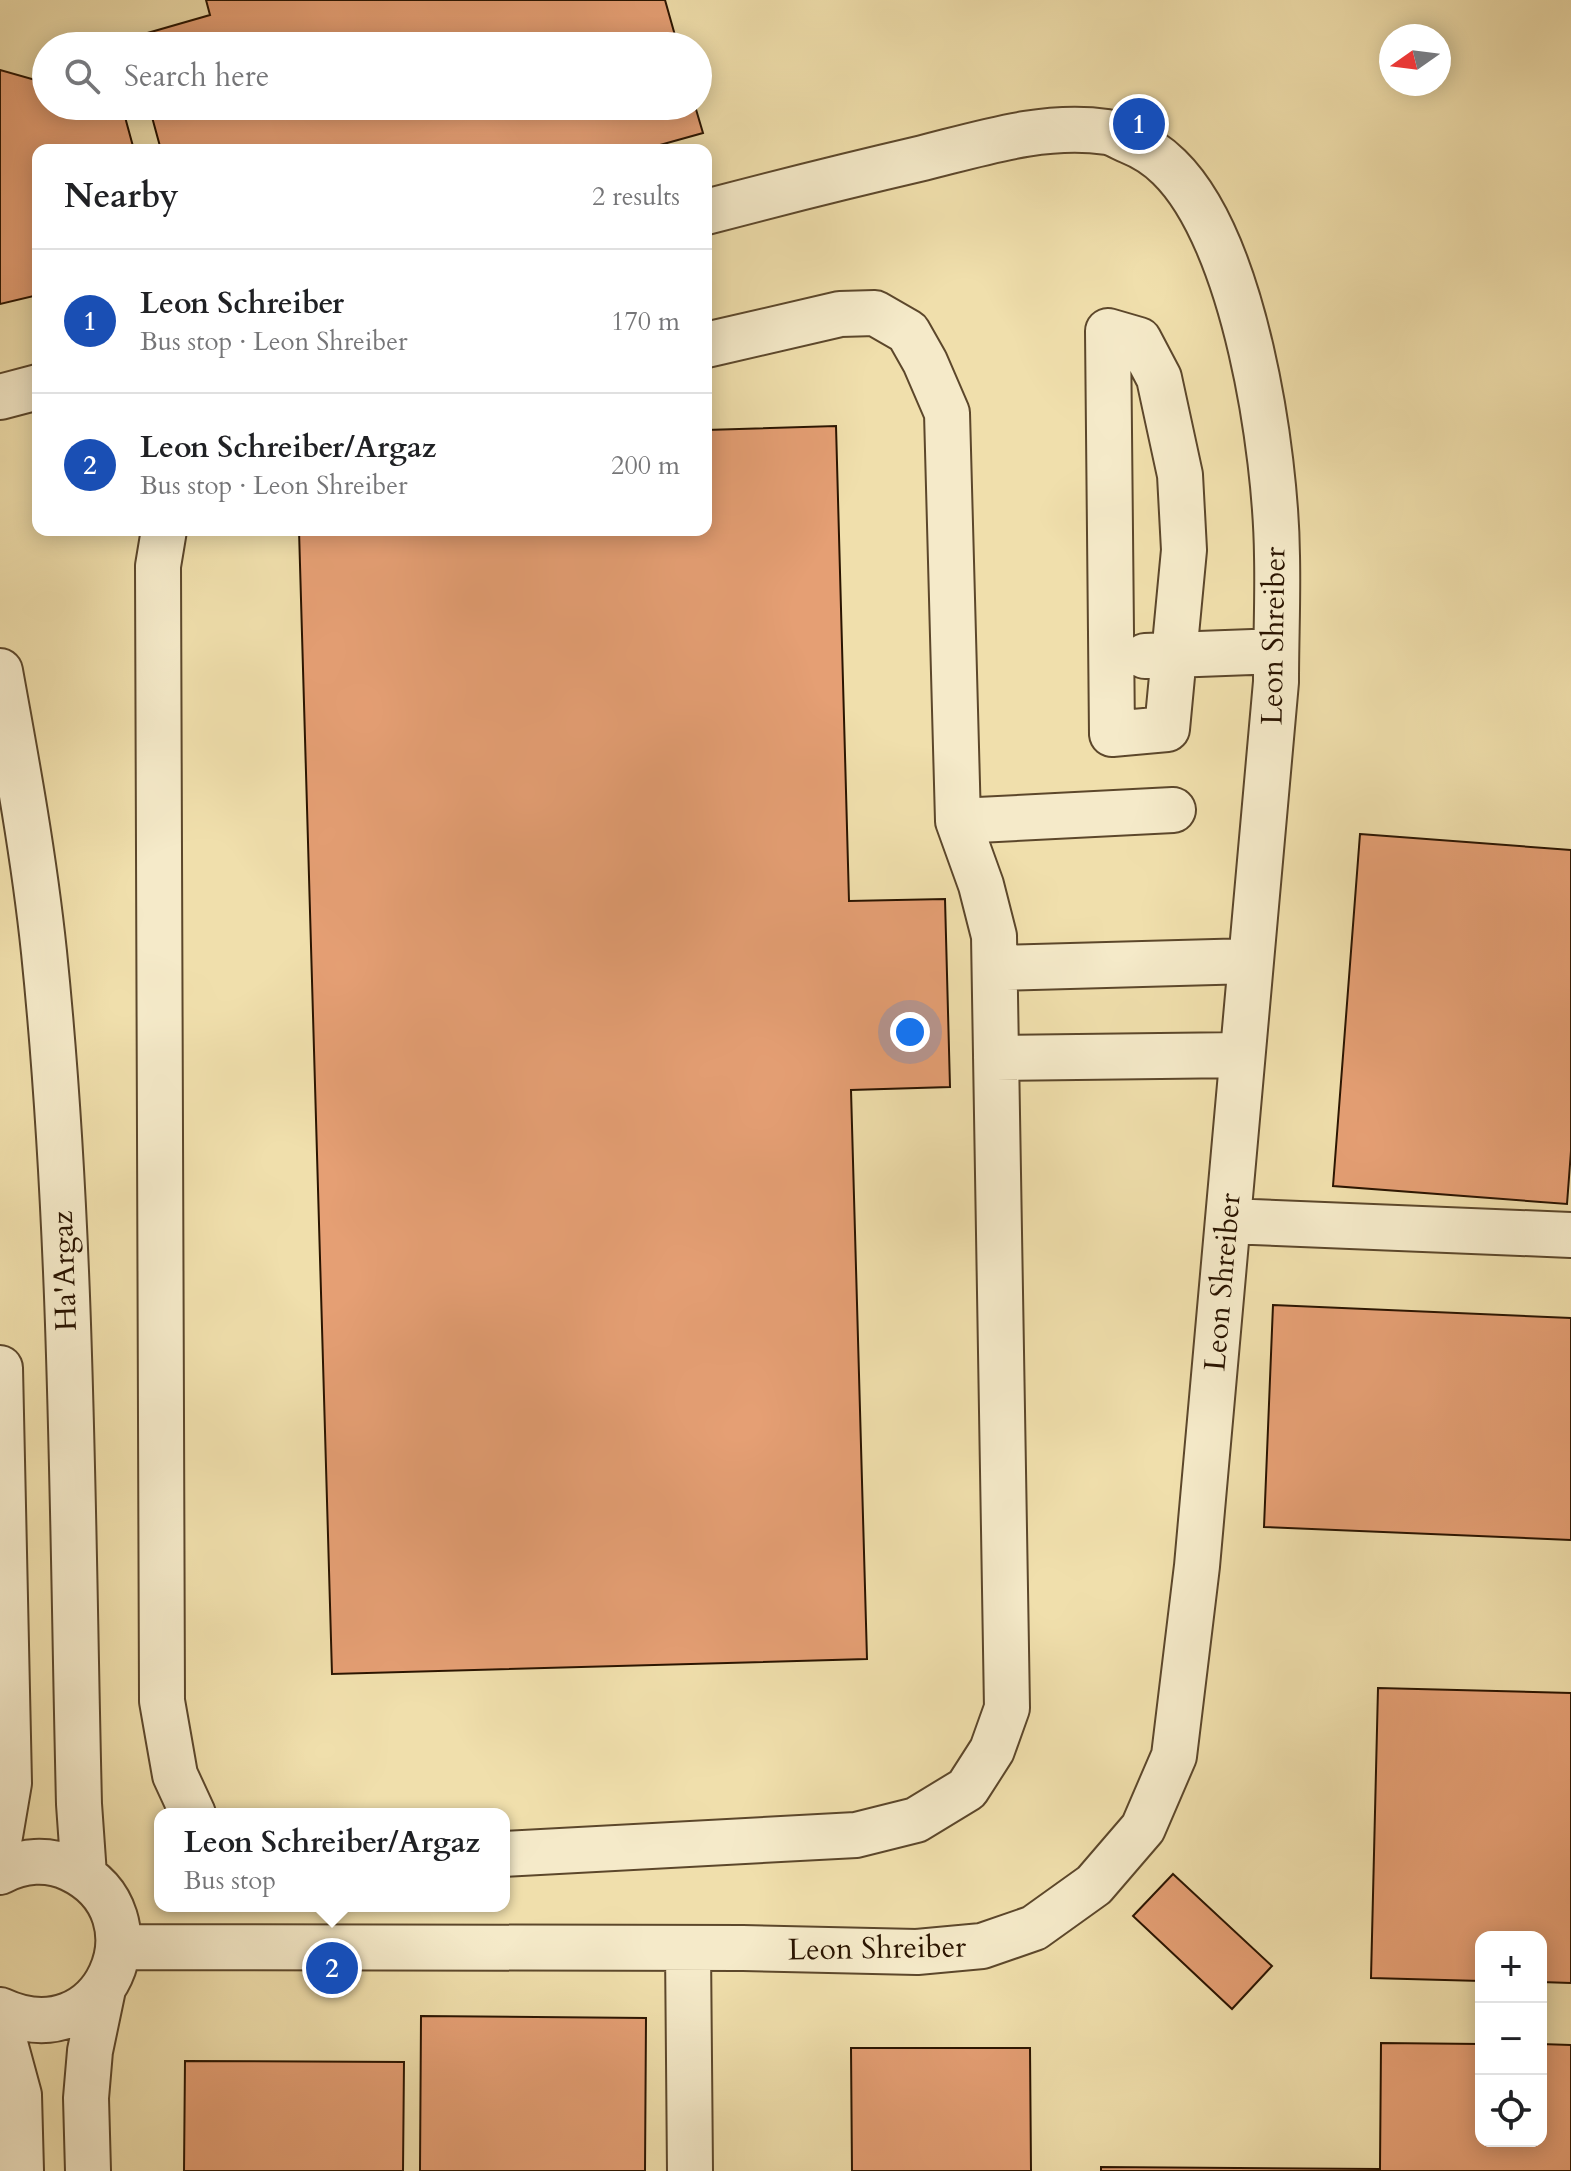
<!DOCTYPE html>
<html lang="en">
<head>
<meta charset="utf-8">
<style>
	body { margin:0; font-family:Cardo,serif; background:#f2f2f2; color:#202124 }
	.controls { position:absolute; right:24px; bottom:24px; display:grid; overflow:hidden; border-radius:16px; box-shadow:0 4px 20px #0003 }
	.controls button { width:72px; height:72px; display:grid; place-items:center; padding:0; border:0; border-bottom:2px solid #e0e0e0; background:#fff; color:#202124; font:40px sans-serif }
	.compass { position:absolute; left:1379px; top:24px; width:72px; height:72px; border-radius:50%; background:#fff; box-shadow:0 4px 20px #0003; rotate:256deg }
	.you { position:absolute; left:910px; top:1032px; width:28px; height:28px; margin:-20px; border:6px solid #fff; border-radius:50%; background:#1a73e8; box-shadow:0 0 0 12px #1a73e833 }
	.badge { display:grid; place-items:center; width:52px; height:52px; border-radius:50%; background:#0b8043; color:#fff; font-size:26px; font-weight:700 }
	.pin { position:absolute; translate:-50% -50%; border:4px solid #fff; box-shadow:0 2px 8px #0006 }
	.popup { position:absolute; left:154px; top:1808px; width:356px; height:104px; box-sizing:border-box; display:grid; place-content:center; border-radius:16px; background:#fff; filter:drop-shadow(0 2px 6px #0005); font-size:26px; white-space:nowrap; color:#757577 }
	.popup b { font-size:30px; color:#202124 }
	.popup::after { content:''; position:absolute; left:50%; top:100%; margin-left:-16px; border:16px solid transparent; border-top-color:#fff }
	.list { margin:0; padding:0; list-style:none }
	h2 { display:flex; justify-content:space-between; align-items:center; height:104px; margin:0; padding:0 32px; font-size:34px }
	h2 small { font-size:26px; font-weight:400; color:#757577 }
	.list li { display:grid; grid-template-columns:52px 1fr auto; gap:24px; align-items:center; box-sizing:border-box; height:144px; padding:0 32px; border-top:2px solid #e0e0e0 }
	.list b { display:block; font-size:30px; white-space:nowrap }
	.list p { margin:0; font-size:26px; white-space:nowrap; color:#757577 }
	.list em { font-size:26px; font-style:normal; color:#757577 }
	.icon { flex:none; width:44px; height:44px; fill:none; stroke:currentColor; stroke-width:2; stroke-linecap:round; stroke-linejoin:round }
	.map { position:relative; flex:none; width:1571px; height:2171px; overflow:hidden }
	.search { position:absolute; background:#fff; box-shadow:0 4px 20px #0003; left:32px; top:32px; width:680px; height:88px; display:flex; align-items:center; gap:20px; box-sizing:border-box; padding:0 28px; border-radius:44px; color:#757577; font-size:30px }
	.panel { position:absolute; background:#fff; box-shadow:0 4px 20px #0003; left:32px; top:144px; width:680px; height:392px; border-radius:16px }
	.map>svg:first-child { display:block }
</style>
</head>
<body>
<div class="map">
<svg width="1571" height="2171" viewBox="0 0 1571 2171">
	<rect width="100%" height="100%" fill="#f0dfac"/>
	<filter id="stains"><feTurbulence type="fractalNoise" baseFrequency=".0025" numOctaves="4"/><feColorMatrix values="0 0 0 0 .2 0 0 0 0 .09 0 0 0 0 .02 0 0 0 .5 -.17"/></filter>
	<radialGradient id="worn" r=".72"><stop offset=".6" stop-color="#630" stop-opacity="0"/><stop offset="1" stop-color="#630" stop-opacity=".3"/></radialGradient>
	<!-- building -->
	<path fill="#e59f74" stroke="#2a1400" stroke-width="2" d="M206,0h459l13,46h-546l-2,-8 80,-23z
		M0,70l46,13v23h76l12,44h-96v145l-38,9z
		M149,106h546l8,27 -61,17h-481z
		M836,426l13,475 96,-2 5,188 -99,3 16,569 -535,15 -33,-1144h407v-100z
		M1360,834l211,16v301l-4,53 -234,-18z
		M1273,1305l298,13v222l-307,-13z
		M1378,1688l193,5v290l-30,-1v-45h-60v44l-110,-3z
		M1173,1874l99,92 -40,43 -99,-93z
		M421,2016l225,2 -1,153h-225z
		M1381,2043l100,1v97h60v-97l30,1v126h-470v-4l279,2z
		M851,2048h179l1,123h-179z
		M185,2061l219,1 -1,109h-219z"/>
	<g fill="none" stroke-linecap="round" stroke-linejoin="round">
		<!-- minor casing -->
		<g stroke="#5c472b" stroke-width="48">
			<path id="minor" d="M1108,331l31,9 20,38 21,97 4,75 -17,179 -55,5z
				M0,397l38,-10
				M164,530l-6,36 4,1135 13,74 18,39
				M1145,656l131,-5
				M0,671c17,93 34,186 44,281 29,282 28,568 35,852l5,71
				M958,821l215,-11
				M995,968l256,-7
				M996,1058l246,-3
				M1228,1221l343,14
				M0,1368l9,415 -9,53
				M504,1854l352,-19 60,-15 51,-31 25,-39 15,-42 -13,-772 -13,-51 -23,-64 -11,-408 -22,-51 -17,-30 -33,-19 -35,1 -134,31
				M0,1872c22,-12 48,-14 71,-3 95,45 34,190 -71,141
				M119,1947l624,1 174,4 65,-6 52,-18 60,-43 49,-57 31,-72 23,-190 79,-884c0,-42 2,-84 1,-126 -1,-104 -32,-315 -108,-389 -12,-12 -25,-20 -40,-26 -7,-3 -15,-8 -22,-9 -63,-9 -124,11 -184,26 -73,17 -145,35 -217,54
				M688,1948l2,223
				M0,2025l19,70 2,76
				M88,2171l-2,-73 4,-47 13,-62"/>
		</g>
		<!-- minor -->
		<use href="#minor" stroke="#f5eac9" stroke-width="44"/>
	</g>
	<g text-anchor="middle" stroke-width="7" stroke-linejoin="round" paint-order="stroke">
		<!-- street labels -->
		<g font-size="30" fill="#2a1400" stroke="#f5eac9">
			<text transform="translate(1273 636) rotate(-89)" y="10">Leon Shreiber</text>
			<text transform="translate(64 1271) rotate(-92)" y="10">Ha'Argaz</text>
			<text transform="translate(1222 1282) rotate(-85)" y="10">Leon Shreiber</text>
			<text transform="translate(877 1948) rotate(-1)" y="10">Leon Shreiber</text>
		</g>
	</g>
	<rect width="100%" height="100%" filter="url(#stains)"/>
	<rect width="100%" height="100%" fill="url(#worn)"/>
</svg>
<div class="controls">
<button>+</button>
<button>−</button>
<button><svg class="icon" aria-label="locate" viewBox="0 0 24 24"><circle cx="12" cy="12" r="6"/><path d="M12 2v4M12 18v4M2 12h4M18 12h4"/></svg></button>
</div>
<svg class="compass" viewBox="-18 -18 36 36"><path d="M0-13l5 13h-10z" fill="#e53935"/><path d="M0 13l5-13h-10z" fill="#757577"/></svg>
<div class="you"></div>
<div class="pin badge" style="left:1139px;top:124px;background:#1a4fb4">1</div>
<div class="pin badge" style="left:332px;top:1968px;background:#1a4fb4">2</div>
<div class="popup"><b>Leon Schreiber/Argaz</b>Bus stop</div>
<div class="search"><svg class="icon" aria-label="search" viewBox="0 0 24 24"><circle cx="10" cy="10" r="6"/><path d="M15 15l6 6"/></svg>Search here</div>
<section class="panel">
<h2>Nearby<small>2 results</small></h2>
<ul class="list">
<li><span class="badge" style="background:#1a4fb4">1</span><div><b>Leon Schreiber</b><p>Bus stop · Leon Shreiber</p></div><em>170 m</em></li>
<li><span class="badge" style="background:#1a4fb4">2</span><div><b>Leon Schreiber/Argaz</b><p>Bus stop · Leon Shreiber</p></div><em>200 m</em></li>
</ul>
</section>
</div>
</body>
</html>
